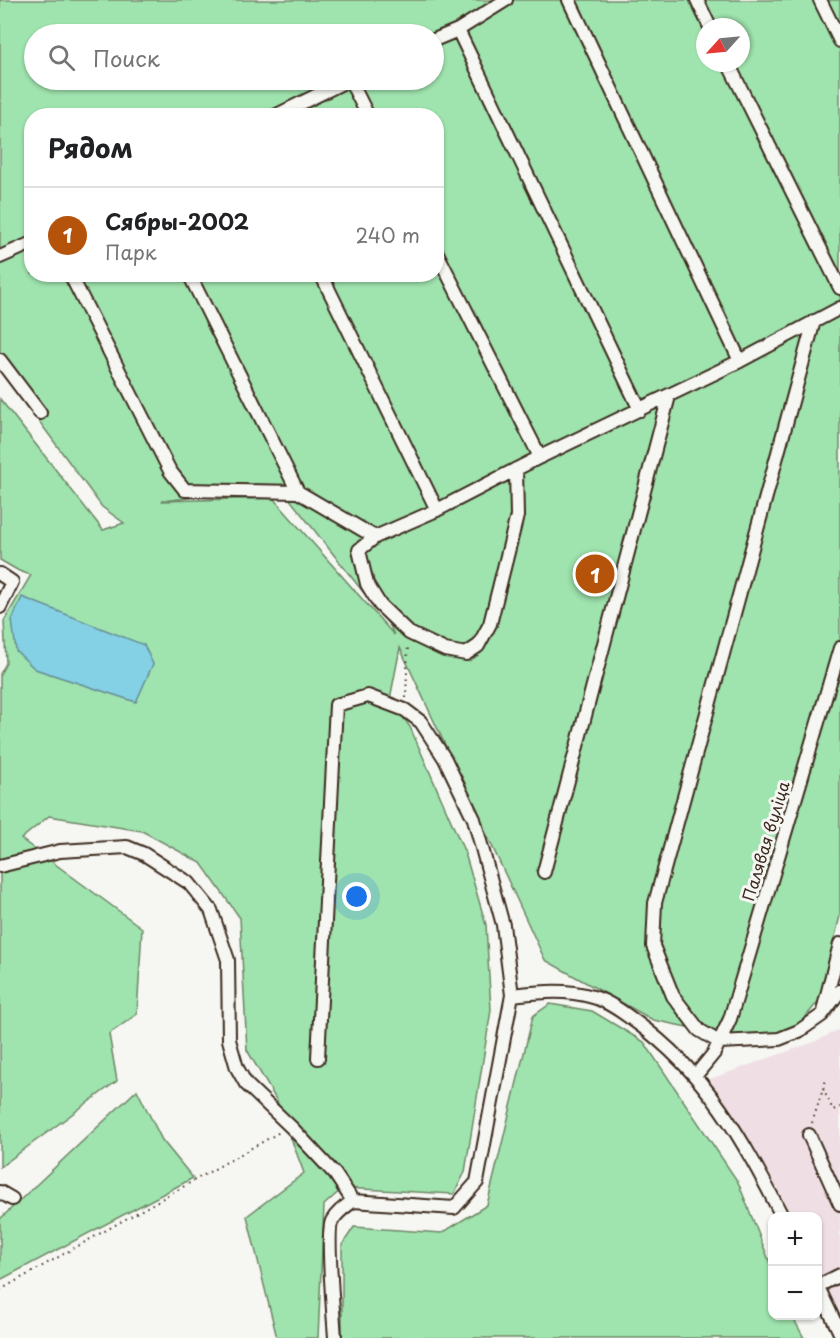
<!DOCTYPE html>
<html lang="ru">
<head>
<meta charset="utf-8">
<style>
	body { margin:0; font-family:"Playpen Sans",sans-serif; background:#f2f2f2; color:#202124 }
	.controls { position:absolute; right:18px; bottom:18px; display:grid; overflow:hidden; border-radius:12px; box-shadow:0 2px 4px #0004 }
	.controls button { width:54px; height:54px; display:grid; place-items:center; padding:0; border:0; border-bottom:2px solid #e0e0e0; background:#fff; color:#202124; font:30px sans-serif }
	.compass { position:absolute; left:696px; top:18px; width:54px; height:54px; border-radius:50%; background:#fff; box-shadow:0 2px 4px #0004; rotate:243deg }
	.you { position:absolute; left:357px; top:897px; width:21px; height:21px; margin:-15px; border:4px solid #fff; border-radius:50%; background:#1a73e8; box-shadow:0 0 0 9px #1a73e833 }
	.badge { display:grid; place-items:center; width:39px; height:39px; border-radius:50%; background:#b45309; color:#fff; font-size:20px; font-weight:700 }
	.pin { position:absolute; translate:-50% -50%; border:3px solid #fff; box-shadow:0 2px 6px #0006 }
	.list { margin:0; padding:0; list-style:none }
	h2 { display:flex; justify-content:space-between; align-items:center; height:78px; margin:0; padding:0 24px; font-size:26px }
	h2 small { font-size:20px; font-weight:400; color:#757577 }
	.list li { display:grid; grid-template-columns:39px 1fr auto; gap:18px; align-items:center; box-sizing:border-box; height:96px; padding:0 24px; border-top:2px solid #e0e0e0 }
	.list b { display:block; font-size:22px; white-space:nowrap }
	.list p { margin:0; font-size:20px; white-space:nowrap; color:#757577 }
	.list em { font-size:20px; font-style:normal; color:#757577 }
	.icon { flex:none; width:33px; height:33px; fill:none; stroke:currentColor; stroke-width:2; stroke-linecap:round; stroke-linejoin:round }
	.map { position:relative; flex:none; width:840px; height:1338px; overflow:hidden }
	.search { position:absolute; background:#fff; box-shadow:0 2px 4px #0004; left:24px; top:24px; width:420px; height:66px; display:flex; align-items:center; gap:15px; box-sizing:border-box; padding:0 21px; border-radius:33px; color:#757577; font-size:22px }
	.panel { position:absolute; background:#fff; box-shadow:0 2px 4px #0004; left:24px; top:108px; width:420px; height:174px; border-radius:24px }
	.map>svg:first-child { display:block }
</style>
</head>
<body>
<div class="map">
<svg width="840" height="1338" viewBox="0 0 840 1338">
	<rect width="100%" height="100%" fill="#f6f6f2"/>
	<filter id="ink" filterUnits="userSpaceOnUse"><feTurbulence type="fractalNoise" baseFrequency=".0167" numOctaves="2"/><feDisplacementMap in="SourceGraphic" scale="12" xChannelSelector="R" yChannelSelector="G"/><feConvolveMatrix kernelMatrix="1 2 1 2 8 2 1 2 1" color-interpolation-filters="sRGB"/></filter>
	<g filter="url(#ink)">
		<!-- built -->
		<path fill="#efdfe4" d="M840,1029v292l-22,-45v-60h-30l-23,-47 -21,-34 -37,-55 107,-38z"/>
		<!-- green -->
		<path fill="#9fe3ae" stroke="#6d8666" stroke-width="1.5" fill-rule="evenodd" d="M0,0h840v916l-20,83 -23,29 -75,21 -30,-21 -39,-8 -108,-60 -145,-312 -10,51 20,28 55,126 21,72 5,85 -26,162 -11,22 -111,-6 -19,17 -6,133h-41l-30,-122 57,-43 -27,-72 -30,-51 -7,-132 -39,-55 -59,-32 -93,-15 -28,23 121,89 -5,86 -28,20 8,47 -117,86v-493l6,-11 -2,-42 27,-46 -12,-4 -19,-11v-161l103,131 21,-7 -22,-16 -102,-139zM705,27h36v36h-36zM34,34h400v46h-400zM32,116h404v158h-404zM281,488l109,138 4,9 -121,-137 -112,3z
			M550,1004l42,7 52,31 94,140 34,86v48h20l12,22h-462v-93l12,-18 88,6 45,-28 46,-189z
			M137,1090l25,50 31,38 -193,102v-61z"/>
		<!-- water -->
		<path fill="#84d0e4" stroke="#678e95" stroke-width="1.5" d="M22,597l122,48 9,19 -17,38 -101,-33 -19,-18 -4,-31z"/>
		<g fill="none" stroke-linecap="round" stroke-linejoin="round">
			<!-- minor casing -->
			<g stroke="#3b2a1e" stroke-width="16">
				<path id="minor" d="M569,0l171,361
					M697,0l13,27
					M820,0l20,41
					M458,30l182,380
					M434,40l24,-10 48,-30
					M728,63l112,225
					M350,80l18,36
					M275,116l73,-36
					M436,251l104,206
					M0,257l32,-14
					M70,274l100,197 15,19 113,2 77,45 62,-27 103,-53 200,-96 100,-53
					M189,274l109,218
					M321,274l116,236
					M814,321l-159,582 -2,43 20,50 26,34 20,12 60,-3 20,-8 23,-16 18,-24
					M0,360l40,53
					M375,537l-16,13 8,34 13,21 29,28 36,17 21,4 12,-8 12,-22 27,-108 -1,-47
					M0,574l12,8 -12,25
					M0,866l60,-15 67,-4 17,7 45,29 22,27 17,50 1,80 8,28 9,16 46,44 43,46 18,27
					M544,872l125,-476
					M512,995c29,-3 52,-6 81,2 15,4 31,16 43,25 71,51 107,118 146,194
					M824,1007l16,-63
					M318,1058l18,-353 32,-9 37,14 16,12 24,37 29,60 29,106 9,70 -35,187 -23,26 -101,-7c-8,6 -16,11 -21,20 -6,10 2,100 3,117
					M696,1075l18,-22 16,-34 110,-371
					M809,1135l31,69
					M0,1192l12,7
					M818,1286l22,-11
					M818,1287l22,46"/>
			</g>
			<!-- path -->
			<path stroke="#3b2a1e" stroke-width="2" stroke-dasharray="1.5 4.5" stroke-linecap="butt" d="M406,698l2,-54
				M823,1089l10,21 7,-3
				M812,1123l14,-43
				M0,1290l280,-158"/>
			<!-- minor -->
			<use href="#minor" stroke="#f6f6f2" stroke-width="12"/>
		</g>
	</g>
	<g text-anchor="middle" stroke-width="6" stroke-linejoin="round" paint-order="stroke">
		<!-- street labels -->
		<g font-size="16" fill="#3b2a1e" stroke="#f6f6f2">
			<text transform="translate(766 841) rotate(-73)" y="6">Палявая вуліца</text>
		</g>
	</g>
</svg>
<div class="controls">
<button>+</button>
<button>−</button>
</div>
<svg class="compass" viewBox="-18 -18 36 36"><path d="M0-13l5 13h-10z" fill="#e53935"/><path d="M0 13l5-13h-10z" fill="#757577"/></svg>
<div class="you"></div>
<div class="pin badge" style="left:595px;top:574px">1</div>
<div class="search"><svg class="icon" aria-label="search" viewBox="0 0 24 24"><circle cx="10" cy="10" r="6"/><path d="M15 15l6 6"/></svg>Поиск</div>
<section class="panel">
<h2>Рядом<small></small></h2>
<ul class="list">
<li><span class="badge">1</span><div><b>Сябры-2002</b><p>Парк</p></div><em>240 m</em></li>
</ul>
</section>
</div>
</body>
</html>
